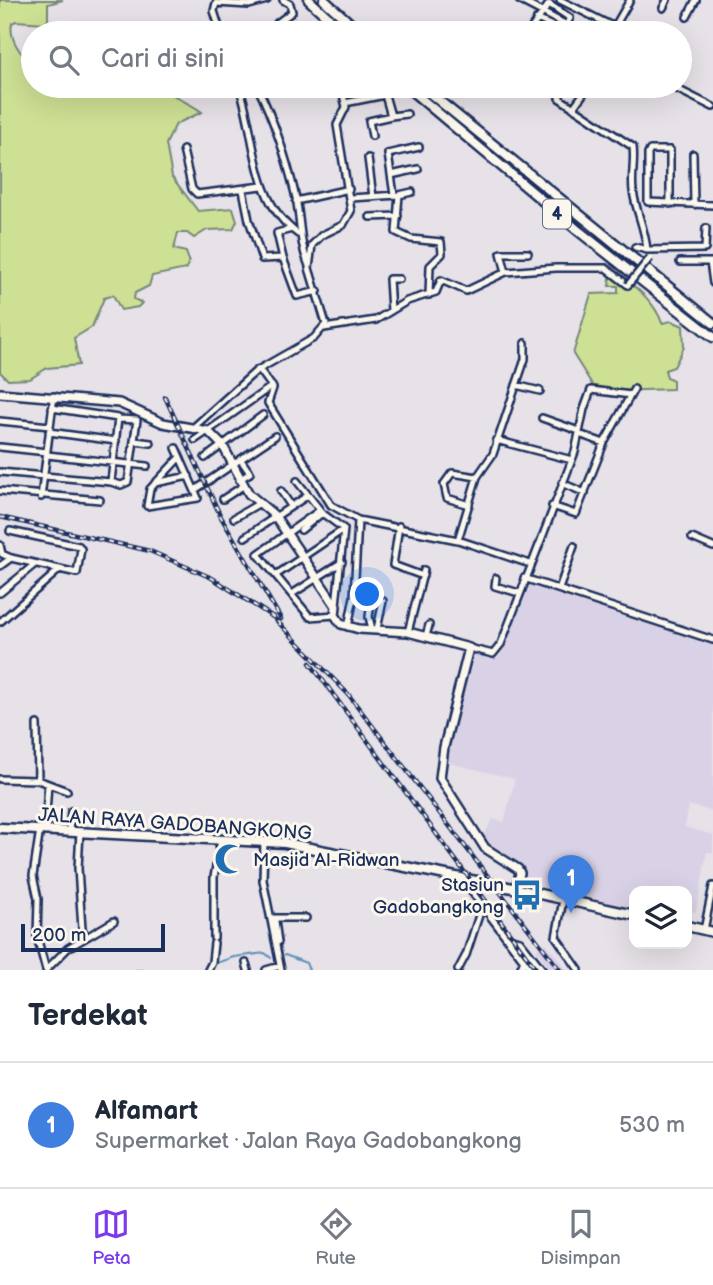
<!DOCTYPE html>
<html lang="id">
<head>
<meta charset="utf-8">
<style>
	body { margin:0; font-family:"Balsamiq Sans",sans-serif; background:#f6f6f7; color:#1f2937 }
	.controls { position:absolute; right:21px; bottom:21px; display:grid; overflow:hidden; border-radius:14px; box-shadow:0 7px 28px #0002 }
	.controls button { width:63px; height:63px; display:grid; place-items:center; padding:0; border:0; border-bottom:2px solid #e0e1e3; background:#fff; color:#1f2937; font:35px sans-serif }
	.scale { position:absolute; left:21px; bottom:18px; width:144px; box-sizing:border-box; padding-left:7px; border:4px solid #1b2f5e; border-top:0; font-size:19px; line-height:24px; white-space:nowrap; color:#1b2f5e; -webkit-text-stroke:5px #fbf7ec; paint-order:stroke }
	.you { position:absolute; left:368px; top:595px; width:24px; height:24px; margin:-18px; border:5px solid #fff; border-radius:50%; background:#1a73e8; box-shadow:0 0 0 10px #1a73e833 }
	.badge { display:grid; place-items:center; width:46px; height:46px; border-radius:50%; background:#7c3aed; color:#fff; font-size:23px; font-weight:700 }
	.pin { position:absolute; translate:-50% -58px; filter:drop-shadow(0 2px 4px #0008) }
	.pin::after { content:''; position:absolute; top:37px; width:24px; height:21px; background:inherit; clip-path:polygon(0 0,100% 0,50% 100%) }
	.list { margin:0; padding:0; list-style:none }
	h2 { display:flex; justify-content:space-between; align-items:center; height:91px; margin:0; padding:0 28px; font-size:30px }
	h2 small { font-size:23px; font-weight:400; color:#747a83 }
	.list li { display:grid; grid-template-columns:46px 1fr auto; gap:21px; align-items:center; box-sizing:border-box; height:126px; padding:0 28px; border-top:2px solid #e0e1e3 }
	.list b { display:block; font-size:26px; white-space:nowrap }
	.list p { margin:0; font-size:23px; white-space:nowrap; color:#747a83 }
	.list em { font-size:23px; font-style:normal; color:#747a83 }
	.icon { flex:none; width:38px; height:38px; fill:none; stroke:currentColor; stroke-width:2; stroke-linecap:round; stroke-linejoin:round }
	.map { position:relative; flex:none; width:713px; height:970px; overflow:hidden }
	.search { position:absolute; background:#fff; box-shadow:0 7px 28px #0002; left:21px; right:21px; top:21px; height:77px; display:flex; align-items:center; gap:18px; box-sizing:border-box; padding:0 24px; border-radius:38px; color:#747a83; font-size:26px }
	.sheet { height:217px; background:#fff }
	nav { display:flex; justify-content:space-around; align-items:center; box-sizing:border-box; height:98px; border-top:2px solid #e0e1e3; background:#fff; font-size:19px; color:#747a83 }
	nav a { display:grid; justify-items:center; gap:4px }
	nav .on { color:#7c3aed }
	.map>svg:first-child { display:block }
</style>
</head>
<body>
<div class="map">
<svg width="713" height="970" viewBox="0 0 713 970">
	<rect width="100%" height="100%" fill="#e7e1e8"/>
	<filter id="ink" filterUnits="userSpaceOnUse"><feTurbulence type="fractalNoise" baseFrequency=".0143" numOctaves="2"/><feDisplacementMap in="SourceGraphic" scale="14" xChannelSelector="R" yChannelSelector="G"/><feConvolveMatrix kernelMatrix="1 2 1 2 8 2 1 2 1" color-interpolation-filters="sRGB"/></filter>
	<g filter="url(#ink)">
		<!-- built -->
		<path fill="#d9d2e6" d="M529,582l184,62v162l-2,5 -22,-6 -4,22 28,8v17h-6l-11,60 -9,-1v-20h-53v18l-114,-26 3,-11 -35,-23 -6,-11 11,-19 11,3 11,-43 -70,-17 28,-110 26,5 24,-71z
			M546,943l21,27h-16l-15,-20z"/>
		<!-- green -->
		<path fill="#cde094" stroke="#748879" stroke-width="2" d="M0,0h63l-15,4v16l-3,3 -29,-2 -4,2c-3,15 8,33 21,39v24h130c11,13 26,16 39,26l-26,12 -10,20 6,33 26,34 35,-3 4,13 -4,8 -26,1 -13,8 -7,-5h-9l-4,16 12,3 3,9 -3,8 -34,7 -3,10 -14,7 -1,6 8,4 -4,4 -17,3 -8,-15 -9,3 -12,29 -18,11 5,27 -32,3 -17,11 -22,1 -8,-8z
			M616,277c19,5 40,28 46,46l10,-2 11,5 1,21 -10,20 -9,3 2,7 6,3v9l-60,2 -20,-5 -20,-32 18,-60 27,-1v-7h-9l1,-8z"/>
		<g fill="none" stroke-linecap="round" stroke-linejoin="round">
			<!-- stream -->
			<path stroke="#6291b7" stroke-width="2" d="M285,955l21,8 3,7
				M213,964l21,-7 31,-4 6,5
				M136,970h7"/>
			<!-- minor casing -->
			<g stroke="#1b2f5e" stroke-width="10">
				<path id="minor" d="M519,0l63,33
					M560,0l54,27
					M663,8l4,-8
					M687,17l9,-17
					M221,33l-7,-22 2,-8 33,2 18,-5
					M245,33l9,-2 3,2
					M278,33l-1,-10 15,-11 -2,-8 -7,-4
					M528,33l21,-29 21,14 -7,13 -26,-12
					M611,33l19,-33
					M239,86c18,50 11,113 59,148
					M257,86c17,34 30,74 39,112 5,24 3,44 13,68
					M564,86l-5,12 74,49c2,15 -2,29 0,44 3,21 12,37 14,59l-12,-3
					M671,86l42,21
					M345,103l40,-8 6,21 -22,5 3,15
					M573,108l16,-22
					M391,116l16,-2
					M183,150l9,39 5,5 65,-8
					M693,154l1,51
					M368,158l5,39
					M391,175l27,-6
					M243,190l6,30 13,39 21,-1 14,38 21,-5
					M394,195l-6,-41 31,-7
					M399,195l13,-3
					M350,198l49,-3 -3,37 15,7 30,3 1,12 -12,12 -1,29
					M296,201l53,-12
					M670,204v-54h-20l-2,4v48l65,3
					M370,217l28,-1
					M647,250l58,-1 1,-21
					M283,258l-6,-25 15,-4
					M680,262h33
					M710,262l3,21
					M506,272l-5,-19h27
					M391,311l-2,-32h10
					M324,328l52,-8 31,-19 29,-9 5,-12 25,11 40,-19 50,-4h50l22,17
					M259,369l14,19 -5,15 63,102 27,15 100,20 72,24
					M516,385l24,6
					M542,418l37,13
					M0,421l50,5
					M195,426l61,-55 58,-33 12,-14 -17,-56 3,-23 10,-10 21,-10 8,-14 -14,-86 9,-18 -5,-21
					M49,432l67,9
					M579,434l25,9
					M195,440l77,-54
					M496,440l76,20
					M135,441l16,2
					M0,447l47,5
					M176,448l22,50 -51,8 3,-17 30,-32
					M47,455l100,11
					M205,458l58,-43
					M0,472l111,10 7,-64 -66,-10
					M239,480l11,-7 -9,-13
					M297,481l23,29 -62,44 52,63 25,-2
					M111,482l10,3 7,-3 9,-62 -18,-1
					M155,483l34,-7
					M562,483l23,10
					M195,490l80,-54
					M0,491l100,9
					M281,491l10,15
					M41,497l13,-101
					M223,499l20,-13
					M469,505l-22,-7 -3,-14 8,-11 25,4
					M552,506l24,8 28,-71 30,-54
					M234,518l24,-14
					M399,526l-6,39 30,11
					M301,530l21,-17 22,16 -8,76
					M245,537l62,-41
					M692,538l21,9
					M458,540l19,-63 16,-23 32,-95v-16
					M0,545l2,9 9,4 66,15 4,-24 -2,-3 -69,-15
					M0,566l11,-8
					M276,575l68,-46
					M496,578l-1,8 24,7
					M524,578l189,62
					M559,589l15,-43
					M0,593l35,-29
					M292,594l50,-32
					M371,601l-2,16 3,12
					M0,622l60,-53
					M348,627l6,-30 4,-77
					M377,629l6,-28
					M408,632l16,-62
					M426,636l3,-11
					M469,648l24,6 8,-10 74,-192 9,-43 7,-19 40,5
					M37,724l1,56
					M0,779l38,1 29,11
					M40,829l-7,47 5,23 -1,38 9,33
					M45,829l3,-45
					M69,831l2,-20
					M80,832l-2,36 4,61 4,8
					M264,842l-1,38 18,90
					M462,879l44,58 14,4 23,29
					M563,900l-7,37 23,33
					M274,918h32
					M275,921l3,21
					M704,930l9,-44
					M506,937l25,33
					M214,938v-61l7,-37
					M246,963l2,7
					M47,969l21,-21 46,-27
					M208,970l4,-8 2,-19
					M266,970l14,-4
					M458,970l8,-15 16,-49
					M520,970l4,-11"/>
			</g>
			<!-- major casing -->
			<g stroke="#1b2f5e" stroke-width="12">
				<path id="major" d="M0,393l119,10 44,20 45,8 15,15 26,48 26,22 61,90 -1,9 6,9 18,5 49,3 61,16 -25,99 -4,31 45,70 33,21 2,4 -4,16"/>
			</g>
			<!-- highway casing -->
			<g stroke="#1b2f5e" stroke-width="13">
				<path id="highway" d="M309,0l36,33
					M324,0l37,33
					M406,86l174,146 133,105
					M421,86l292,237
					M0,828l285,15 191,38
					M513,888l121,27
					M687,926l26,6"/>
			</g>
			<!-- minor -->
			<use href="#minor" stroke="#fbf7ec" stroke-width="5"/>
			<!-- major -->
			<use href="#major" stroke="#fbf7ec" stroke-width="7"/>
			<!-- highway -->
			<use href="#highway" stroke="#fbf7ec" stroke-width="8"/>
			<!-- rail casing -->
			<g stroke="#1b2f5e" stroke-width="4.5">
				<path id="rail" d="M165,397l56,120 60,102
					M0,517l150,34 62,27 61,39 75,77 212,276
					M310,663l227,307"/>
			</g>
			<!-- rail -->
			<use href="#rail" stroke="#fbf7ec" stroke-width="2" stroke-dasharray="5" stroke-linecap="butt"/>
			<!-- minor-bridge casing -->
			<g stroke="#1b2f5e" stroke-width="10" stroke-linecap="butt">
				<path id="minor-bridge" d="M628,285l22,-27"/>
			</g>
			<!-- highway-bridge casing -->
			<g stroke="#1b2f5e" stroke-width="13" stroke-linecap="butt">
				<path id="highway-bridge" d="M476,881l37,7"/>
			</g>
			<!-- minor-bridge -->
			<use href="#minor-bridge" stroke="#fbf7ec" stroke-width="5"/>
			<!-- highway-bridge -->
			<use href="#highway-bridge" stroke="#fbf7ec" stroke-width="8"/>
		</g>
	</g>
	<!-- icons -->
	<defs>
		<g id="mosque-bare" transform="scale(2.415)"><path d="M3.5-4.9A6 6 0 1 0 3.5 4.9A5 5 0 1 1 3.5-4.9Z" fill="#1f6fb2" stroke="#fbf7ec" stroke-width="2.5" paint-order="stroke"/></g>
		<g id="bus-bare" transform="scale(2.415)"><path d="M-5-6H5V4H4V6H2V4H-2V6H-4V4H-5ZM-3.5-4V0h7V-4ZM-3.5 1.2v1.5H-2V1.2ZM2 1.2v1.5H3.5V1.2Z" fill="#1f6fb2" stroke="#fbf7ec" stroke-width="2.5" paint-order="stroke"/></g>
	</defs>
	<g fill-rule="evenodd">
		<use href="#mosque-bare" x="230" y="859"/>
		<use href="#bus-bare" x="527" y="895"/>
	</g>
	<g text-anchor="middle" stroke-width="6" stroke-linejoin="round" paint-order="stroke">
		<!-- shield labels -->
		<rect fill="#fbf7ec" stroke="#5e6b89" stroke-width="2" x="543" y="199.5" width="28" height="29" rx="5"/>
		<g font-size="18" font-weight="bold" fill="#1b2f5e">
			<text x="557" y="220">4</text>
		</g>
		<!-- street labels -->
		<g font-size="19" fill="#1b2f5e" stroke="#fbf7ec">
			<text transform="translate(175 823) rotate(4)" y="7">JALAN RAYA GADOBANGKONG</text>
		</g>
		<!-- poi labels -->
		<g font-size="19" fill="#1b2f5e" stroke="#fbf7ec" text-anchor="start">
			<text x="253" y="866">Masjid Al-Ridwan</text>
			<text x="504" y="891" text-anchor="end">Stasiun<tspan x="504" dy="22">Gadobangkong</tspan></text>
		</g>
	</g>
</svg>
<div class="controls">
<button><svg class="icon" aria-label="layers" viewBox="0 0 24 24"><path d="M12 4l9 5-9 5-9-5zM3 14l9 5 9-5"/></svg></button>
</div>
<div class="scale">200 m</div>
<div class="you"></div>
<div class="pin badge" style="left:571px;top:913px;background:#3f7fe0">1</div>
<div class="search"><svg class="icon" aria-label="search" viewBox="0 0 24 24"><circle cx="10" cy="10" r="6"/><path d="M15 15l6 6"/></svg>Cari di sini</div>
</div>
<section class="sheet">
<h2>Terdekat<small></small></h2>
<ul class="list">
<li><span class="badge" style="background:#3f7fe0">1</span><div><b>Alfamart</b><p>Supermarket · Jalan Raya Gadobangkong</p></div><em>530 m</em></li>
</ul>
</section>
<nav>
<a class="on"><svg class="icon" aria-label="map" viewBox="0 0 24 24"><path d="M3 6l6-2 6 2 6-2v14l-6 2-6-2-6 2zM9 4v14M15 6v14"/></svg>Peta</a>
<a><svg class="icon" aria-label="directions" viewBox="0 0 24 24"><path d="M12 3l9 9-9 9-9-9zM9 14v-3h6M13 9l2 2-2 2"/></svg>Rute</a>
<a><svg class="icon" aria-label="saved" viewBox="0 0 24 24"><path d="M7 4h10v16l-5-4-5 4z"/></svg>Disimpan</a>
</nav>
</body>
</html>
